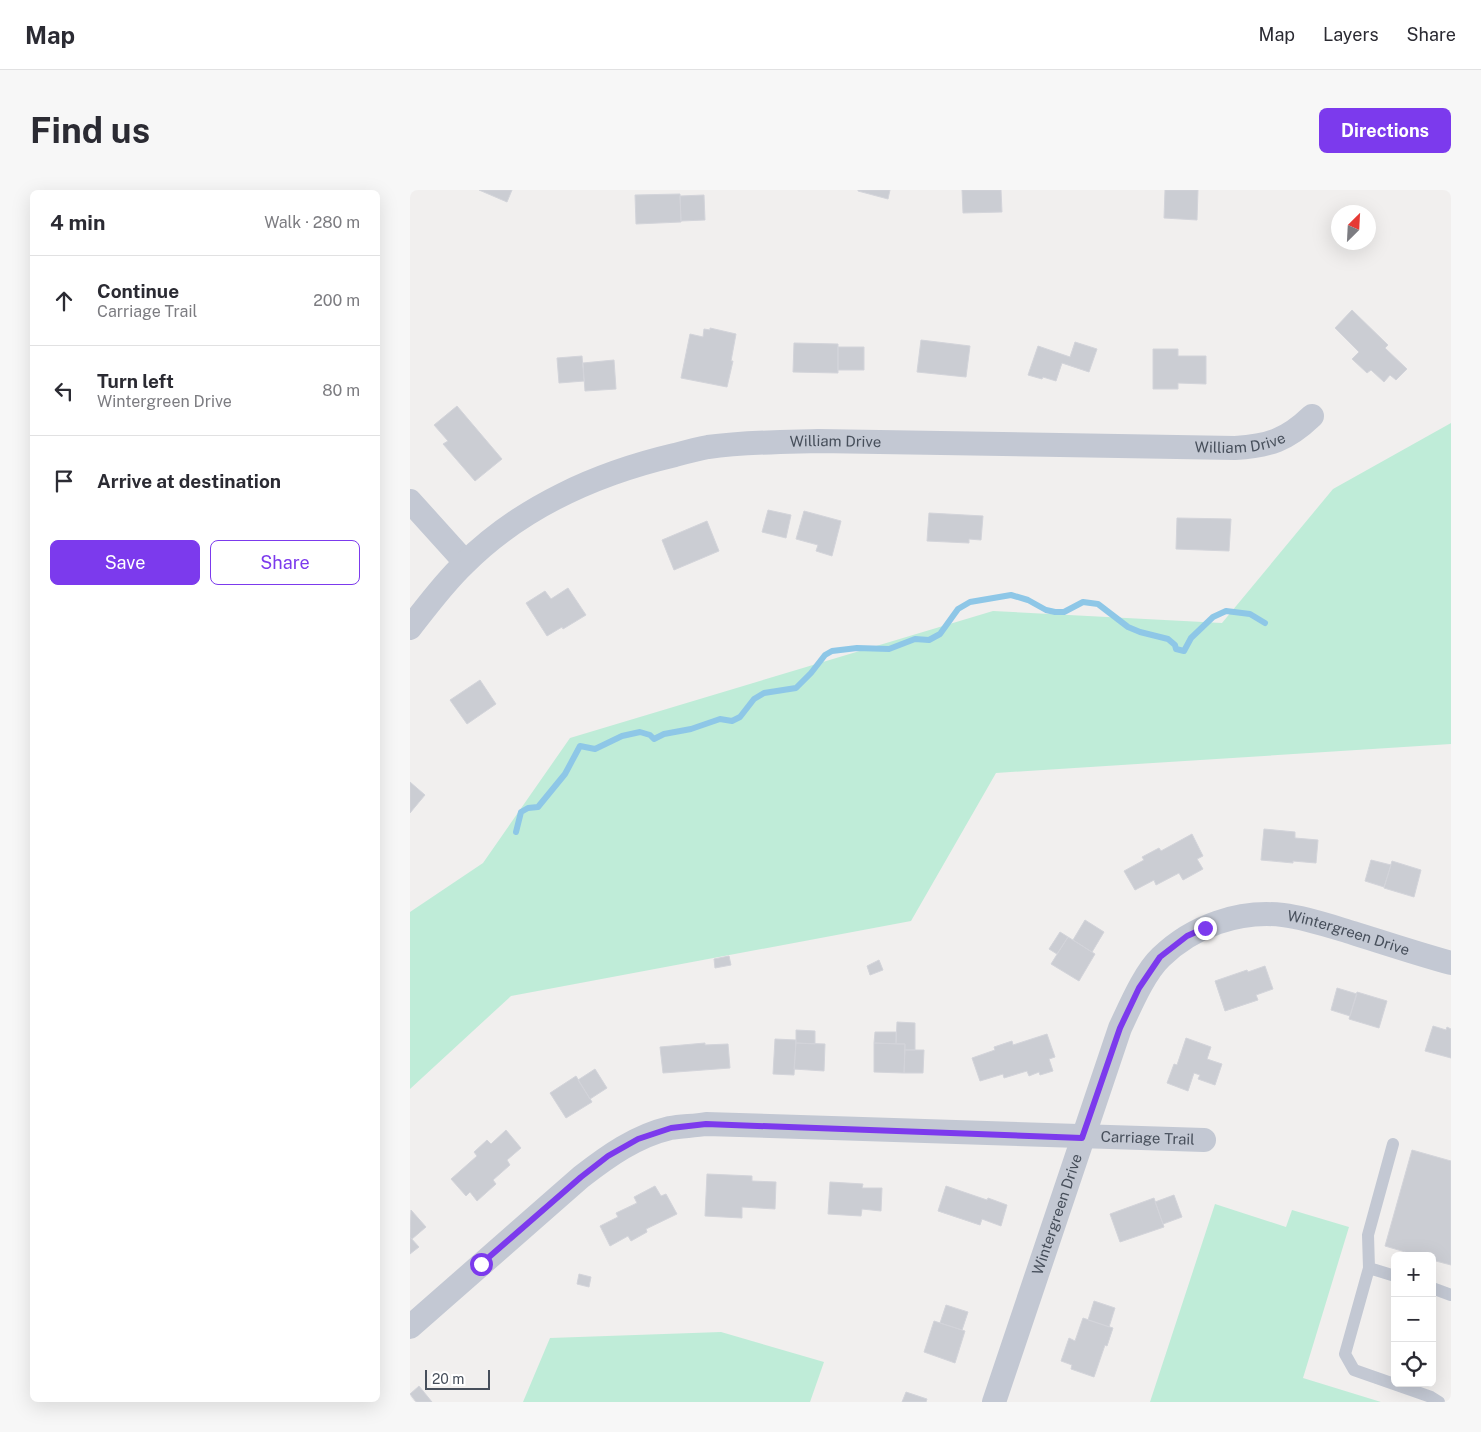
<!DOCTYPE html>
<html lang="en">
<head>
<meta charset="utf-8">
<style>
	body { margin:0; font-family:"Public Sans",sans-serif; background:#f7f7f7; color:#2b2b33 }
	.controls { position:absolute; right:15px; bottom:15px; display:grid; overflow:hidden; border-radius:8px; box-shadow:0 5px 20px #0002 }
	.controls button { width:45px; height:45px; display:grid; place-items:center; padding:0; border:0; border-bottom:1px solid #e1e1e2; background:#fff; color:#2b2b33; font:25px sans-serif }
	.compass { position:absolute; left:921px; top:15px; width:45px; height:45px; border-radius:50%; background:#fff; box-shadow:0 5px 20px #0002; rotate:24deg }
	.scale { position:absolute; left:15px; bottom:12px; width:65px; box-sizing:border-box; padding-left:5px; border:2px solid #474f5b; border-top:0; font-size:14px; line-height:18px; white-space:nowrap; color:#474f5b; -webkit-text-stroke:4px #fff; paint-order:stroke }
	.stop { position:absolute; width:15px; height:15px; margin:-11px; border:4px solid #7c3aed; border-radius:50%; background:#fff }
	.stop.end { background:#7c3aed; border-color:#fff; box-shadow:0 1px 5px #0008 }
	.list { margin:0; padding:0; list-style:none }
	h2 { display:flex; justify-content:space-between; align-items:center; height:65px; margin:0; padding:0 20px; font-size:21px }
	h2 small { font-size:16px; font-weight:400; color:#7c7c81 }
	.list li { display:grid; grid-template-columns:32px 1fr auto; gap:15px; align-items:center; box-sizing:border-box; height:90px; padding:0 20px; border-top:1px solid #e1e1e2 }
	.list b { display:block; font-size:19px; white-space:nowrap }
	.list p { margin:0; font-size:16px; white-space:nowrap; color:#7c7c81 }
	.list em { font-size:16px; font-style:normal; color:#7c7c81 }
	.actions { display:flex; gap:10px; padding:15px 20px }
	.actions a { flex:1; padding:11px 0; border:1px solid #7c3aed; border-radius:8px; text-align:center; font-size:18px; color:#7c3aed }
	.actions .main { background:#7c3aed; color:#fff }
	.icon { flex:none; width:28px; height:28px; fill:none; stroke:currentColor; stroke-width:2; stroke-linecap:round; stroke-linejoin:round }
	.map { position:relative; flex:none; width:1041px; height:1212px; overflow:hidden; border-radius:8px }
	header { display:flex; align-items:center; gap:30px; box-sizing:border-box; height:70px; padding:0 25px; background:#fff; border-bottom:1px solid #e1e1e2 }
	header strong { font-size:24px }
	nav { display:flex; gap:28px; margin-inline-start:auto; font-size:18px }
	.intro { display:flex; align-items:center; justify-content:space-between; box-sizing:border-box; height:120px; padding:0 30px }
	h1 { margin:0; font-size:35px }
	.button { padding:12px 22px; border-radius:8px; background:#7c3aed; color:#fff; font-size:18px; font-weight:700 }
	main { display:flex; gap:30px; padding:0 30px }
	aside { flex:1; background:#fff; border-radius:8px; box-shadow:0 5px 20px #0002 }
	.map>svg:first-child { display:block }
</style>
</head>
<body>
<header>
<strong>Map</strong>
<nav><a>Map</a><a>Layers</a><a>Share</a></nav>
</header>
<div class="intro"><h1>Find us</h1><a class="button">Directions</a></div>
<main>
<aside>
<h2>4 min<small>Walk · 280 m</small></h2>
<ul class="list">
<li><svg class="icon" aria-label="ahead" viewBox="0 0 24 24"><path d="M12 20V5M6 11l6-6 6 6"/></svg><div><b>Continue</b><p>Carriage Trail</p></div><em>200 m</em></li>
<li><svg class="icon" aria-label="left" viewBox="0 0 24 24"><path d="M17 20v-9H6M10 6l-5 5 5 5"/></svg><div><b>Turn left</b><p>Wintergreen Drive</p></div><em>80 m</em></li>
<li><svg class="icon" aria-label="arrive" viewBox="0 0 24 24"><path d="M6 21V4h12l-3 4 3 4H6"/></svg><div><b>Arrive at destination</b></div></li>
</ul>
<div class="actions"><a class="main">Save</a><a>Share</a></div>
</aside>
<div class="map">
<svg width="1041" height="1212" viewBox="0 0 1041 1212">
	<rect width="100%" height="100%" fill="#f1efee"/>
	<!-- green -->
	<path fill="#bfecd8" d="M1041,233v321l-455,29 -85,148 -400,75 -101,93v-177l73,-49 87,-125 423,-127 229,12 111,-134z
		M805,1014l71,23 6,-17 57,17 -46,151 78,24h-231z
		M311,1142l103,30 -14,40h-287l27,-64z"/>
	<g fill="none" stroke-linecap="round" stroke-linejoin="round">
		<!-- stream -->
		<path stroke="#8ec7e7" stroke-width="6" d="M106,642l5,-20 7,-4 10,-1 27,-33 15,-28 15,3 27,-13 18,-4 10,3 4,4 10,-5 27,-5 29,-10 12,2 8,-4 14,-18 10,-6 32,-5 15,-15 14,-18 7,-4 25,-3 32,1 26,-10 14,1 11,-6 18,-25 12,-7 41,-7 17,5 18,10 9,2h9l19,-10 15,2 30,23 12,5 28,7 7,6 1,4 8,2 7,-13 22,-21 13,-6 24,3 15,9"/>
	</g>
	<!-- building -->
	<path fill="#cbcdd3" stroke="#d3d4da" d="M69,0h33l-5,12z
		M448,0h32l-2,9 -30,-8z
		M552,0h39l1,22 -39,1z
		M755,0h33l-1,30 -33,-2z
		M270,4l1,28 -45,2 -1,-29z
		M294,5l1,25 -24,1 -1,-25z
		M942,120l36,35 -3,3 22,21 -11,11 -6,-5 -6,7 -13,-12 -4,3 -15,-14 7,-7 -24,-24z
		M300,138l26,6 -5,27h2l-6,26 -46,-9 9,-44 13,3 1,-8 6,1z
		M511,150l49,6 -4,31 -49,-5z
		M665,152l22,7 -8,23 -27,-9 -6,18 -13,-4 -1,2 -14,-4 10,-29 32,11z
		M384,153l44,1v29l-45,-1z
		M428,157h26v23h-26z
		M743,159h25v7h28v28l-28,-1v6h-25z
		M172,166l2,25 -25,2 -2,-25z
		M204,170l2,29 -31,2 -2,-28z
		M47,216l45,53 -27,22 -32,-37 5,-3 -14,-16z
		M358,320l23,5 -5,23 -24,-6z
		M394,321l37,10 -9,35 -16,-5 2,-6 -22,-6z
		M519,323l54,3 -2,24 -12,-1v4l-42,-2z
		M767,328l54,1 -2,32 -53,-2z
		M297,331l12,30 -45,19 -12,-30z
		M158,398l18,27 -23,14 -1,-2 -15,9 -21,-33 19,-12 6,8z
		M70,490l16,24 -29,20 -17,-24z
		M0,592l15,13 -15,18z
		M854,639l31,3v6l23,2 -2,23 -23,-2v2l-32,-3z
		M782,644l11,22 -6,3 6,10 -20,11 -4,-7 -23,12 -2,-5 -19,10 -11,-19 20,-11 -2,-3 17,-9 2,3z
		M961,670l20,5 -7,22 -19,-6z
		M982,671l29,9 -7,27 -30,-9z
		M675,730l19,12 -12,20 -19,-12z
		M650,742l8,5 -11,17 -8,-5z
		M658,747l27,17 -16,27 -28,-17z
		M319,766l2,9 -16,3 -1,-9z
		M469,770l4,10 -13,5 -3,-9z
		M855,776l8,23 -17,6 2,5 -33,11 -10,-30 32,-11 1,2z
		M927,798l20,6 -7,22 -19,-6z
		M947,802l30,9 -8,27 -30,-9z
		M487,832l18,1v27h-10v-6h-9z
		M1023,836l13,4 1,-3 4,2v29l-26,-7z
		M386,840l19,1v13l-19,-1z
		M465,842h21v12l-22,-1z
		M637,844l8,23 -6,2 4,12 -13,4 -1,-3 -10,4 -2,-5 -23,7 -1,-4 -23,7 -8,-23 23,-8 -1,-3 18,-6 1,4z
		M776,848l25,9 -4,12 15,5 -7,21 -17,-6 2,-4 -6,-2 -6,18 -21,-8 7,-19 3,1z
		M365,849l21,1 -2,35 -21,-1z
		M295,853v2l23,-1 2,24 -67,5 -3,-26z
		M386,853l29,1 -1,27 -30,-2z
		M464,853l31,1 -1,29 -30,-1z
		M495,860h19l-1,23h-19z
		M185,879l12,19 -17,11 -12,-19z
		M166,886l16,26 -26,16 -16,-25z
		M96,940l15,18 -14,12 3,5 -17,15 3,4 -19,17 -7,-9 -4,4 -15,-17 26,-23 -3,-4 13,-12 4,4z
		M1002,960l39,11v104l-19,-5v-4h-13l-34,-10z
		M297,984l45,2v5l24,1 -1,27 -33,-2v11l-37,-2z
		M420,992l33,2 -1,4h20l-1,23 -19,-2 -1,7 -33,-2z
		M245,996l6,10 5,-2 11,20 -31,15 1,3 -16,9 -3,-5 -18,10 -10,-20 18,-9 -2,-4 21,-10 -3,-6z
		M536,996l41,14 1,-2 19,7 -6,21 -19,-7 -2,6 -42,-14z
		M764,1005l8,22 -19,7 -8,-22z
		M744,1008l10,29 -44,15 -10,-28z
		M1,1020l15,17 -14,12 -2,-2z
		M0,1047l9,10 -9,7z
		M169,1084l12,3 -2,10 -12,-3z
		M684,1111l21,7 -6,19 -21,-7z
		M536,1115l22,7 -6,18 -22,-7z
		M673,1128l30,10 -6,18 -2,-1 -11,32 -23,-8 1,-4 -11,-4 8,-23 6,3z
		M524,1131l31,10 -10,32 -31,-11z
		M9,1196l13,16h-16l-6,-8z
		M496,1202l21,7 -1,3h-24z"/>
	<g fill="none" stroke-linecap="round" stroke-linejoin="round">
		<!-- lane -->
		<path stroke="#c3c8d3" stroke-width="12" d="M959,1078l-1,-33 25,-91
			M985,1086l-26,-8 -24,86 9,16 77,27 8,5
			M1022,1098l19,7"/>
		<!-- street -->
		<g stroke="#c3c8d3" stroke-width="24">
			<path d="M0,311l55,61"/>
			<path id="s1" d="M0,438c17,-22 34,-45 54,-64 57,-57 134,-91 211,-109 11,-3 22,-6 33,-8 37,-5 73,-5 110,-6l417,7c34,-2 52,-8 77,-32"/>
			<path id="s2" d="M0,1137l171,-150c27,-21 55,-41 89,-49 11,-2 24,-2 36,-4l498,16"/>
			<path id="s3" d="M584,1212l126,-374c10,-21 24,-55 41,-71 32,-31 78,-47 122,-42 24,3 47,11 70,18 32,10 65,21 98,30"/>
		</g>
	</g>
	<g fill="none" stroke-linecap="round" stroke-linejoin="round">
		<!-- route -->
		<path stroke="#7c3aed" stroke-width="6" d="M71,1074l100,-87 27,-21 30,-17 33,-11 35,-4 376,14 38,-110 19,-40 21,-31 27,-21 18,-8"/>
	</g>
	<g text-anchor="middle" stroke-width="4" stroke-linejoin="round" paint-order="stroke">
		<!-- street labels -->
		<g font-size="15" fill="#474f5b" stroke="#fff">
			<text dy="5" stroke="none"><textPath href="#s1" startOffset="891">William Drive</textPath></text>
			<text dy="5" stroke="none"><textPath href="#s1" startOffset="486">William Drive</textPath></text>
			<text dy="5" stroke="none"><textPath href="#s3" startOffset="678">Wintergreen Drive</textPath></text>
			<text dy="5" stroke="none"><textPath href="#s2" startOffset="808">Carriage Trail</textPath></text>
			<text dy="5" stroke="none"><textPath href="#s3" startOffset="198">Wintergreen Drive</textPath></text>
		</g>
	</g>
</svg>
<div class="controls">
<button>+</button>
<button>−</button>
<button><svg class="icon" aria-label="locate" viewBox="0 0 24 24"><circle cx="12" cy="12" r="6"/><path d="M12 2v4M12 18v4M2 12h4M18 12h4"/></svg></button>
</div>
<svg class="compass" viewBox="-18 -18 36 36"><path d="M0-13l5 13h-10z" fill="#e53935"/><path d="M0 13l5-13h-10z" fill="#7c7c81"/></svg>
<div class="scale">20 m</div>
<div class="stop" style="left:71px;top:1074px"></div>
<div class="stop end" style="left:795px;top:738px"></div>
</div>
</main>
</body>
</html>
